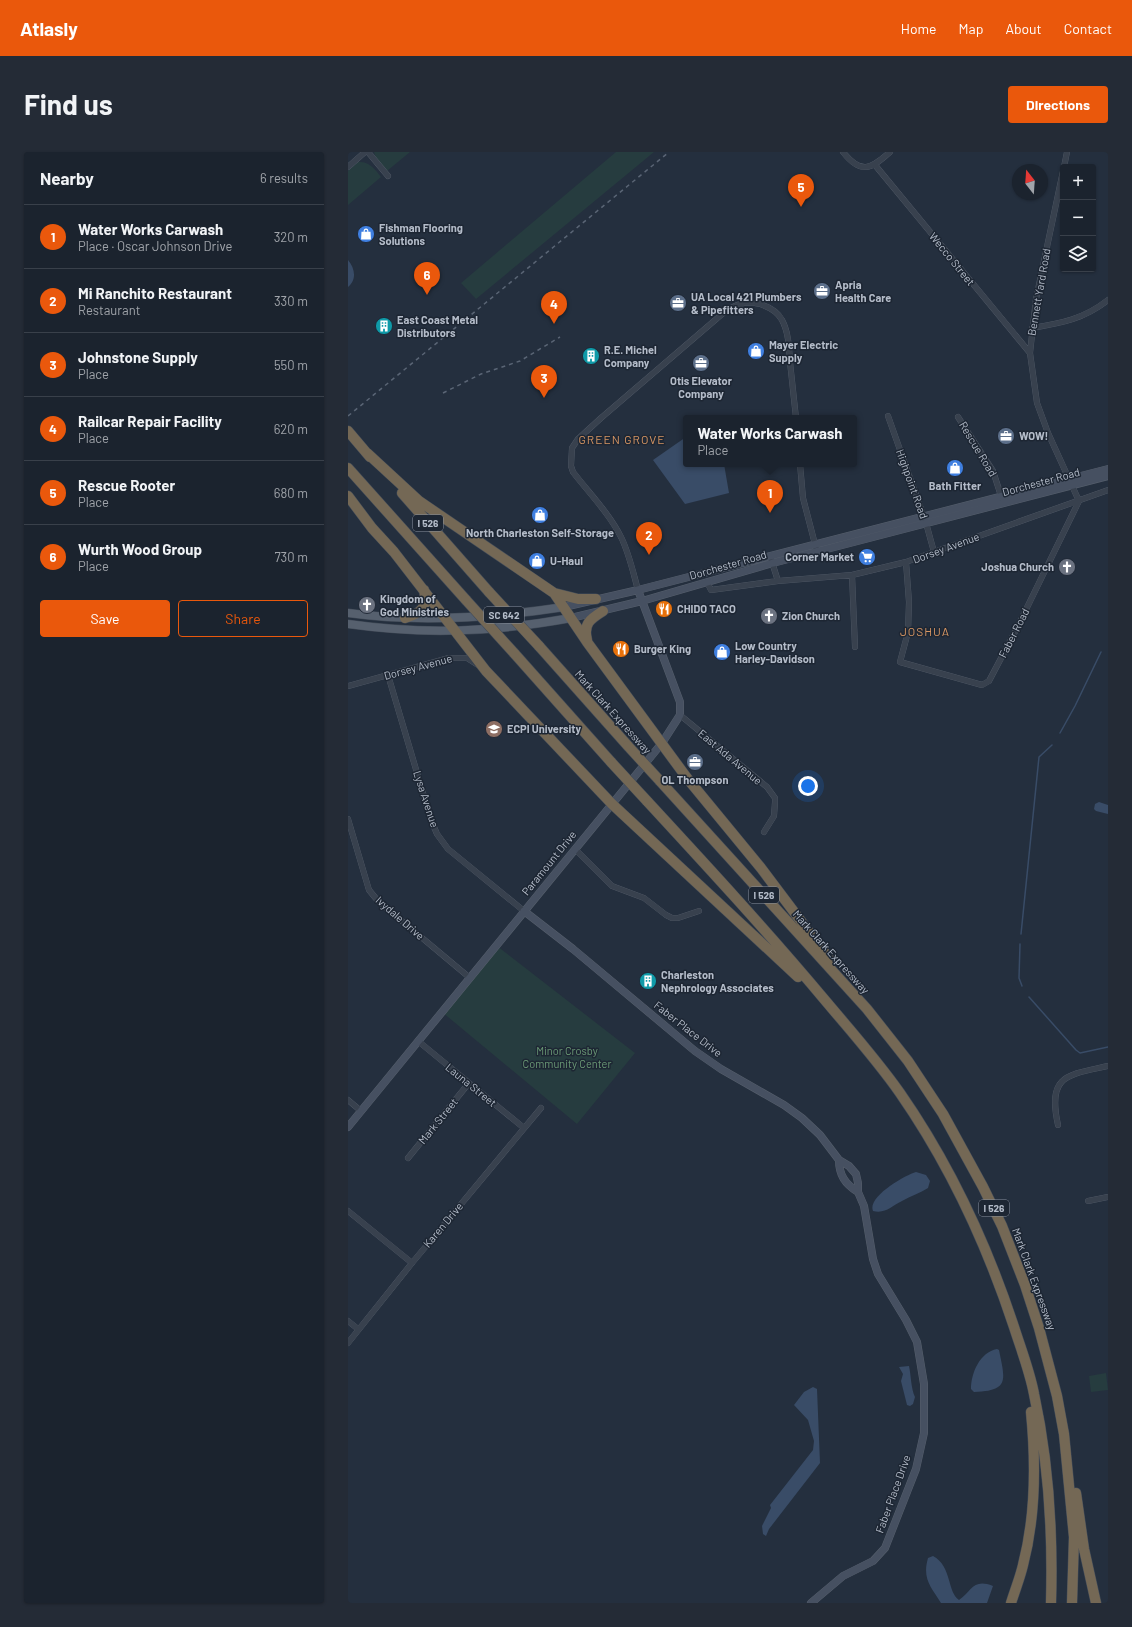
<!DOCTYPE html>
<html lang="en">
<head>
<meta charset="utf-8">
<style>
	body { margin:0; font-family:Barlow,sans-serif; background:#242b36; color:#f1f3f6 }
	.controls { position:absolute; right:12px; top:12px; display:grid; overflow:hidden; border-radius:4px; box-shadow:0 1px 3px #0004 }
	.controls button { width:36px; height:36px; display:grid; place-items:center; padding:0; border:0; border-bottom:1px solid #39404a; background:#1b232e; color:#f1f3f6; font:20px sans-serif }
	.compass { position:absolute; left:664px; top:12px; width:36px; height:36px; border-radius:50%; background:#1b232e; box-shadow:0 1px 3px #0004; rotate:343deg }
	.you { position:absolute; left:460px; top:634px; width:14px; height:14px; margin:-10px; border:3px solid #fff; border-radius:50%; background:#1a73e8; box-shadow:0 0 0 6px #1a73e833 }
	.badge { display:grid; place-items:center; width:26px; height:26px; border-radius:50%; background:#ea580c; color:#fff; font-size:13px; font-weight:700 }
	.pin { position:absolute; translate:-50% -33px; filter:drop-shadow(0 1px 2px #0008) }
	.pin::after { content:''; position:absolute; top:21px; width:14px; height:12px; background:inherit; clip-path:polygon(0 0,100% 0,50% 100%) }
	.popup { position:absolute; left:335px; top:263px; width:174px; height:52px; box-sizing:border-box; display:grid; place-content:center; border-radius:4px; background:#1b232e; filter:drop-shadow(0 1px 3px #0005); font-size:13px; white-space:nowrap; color:#a0a4aa }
	.popup b { font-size:15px; color:#f1f3f6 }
	.popup::after { content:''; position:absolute; left:50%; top:100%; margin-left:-8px; border:8px solid transparent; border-top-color:#1b232e }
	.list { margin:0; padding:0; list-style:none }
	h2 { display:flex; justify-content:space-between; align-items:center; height:52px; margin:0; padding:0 16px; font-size:17px }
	h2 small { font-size:13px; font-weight:400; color:#a0a4aa }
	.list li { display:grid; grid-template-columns:26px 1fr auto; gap:12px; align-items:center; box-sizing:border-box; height:64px; padding:0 16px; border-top:1px solid #39404a }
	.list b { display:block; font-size:15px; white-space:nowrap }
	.list p { margin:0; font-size:13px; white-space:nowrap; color:#a0a4aa }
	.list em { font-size:13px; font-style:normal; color:#a0a4aa }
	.actions { display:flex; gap:8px; padding:12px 16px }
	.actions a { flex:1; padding:9px 0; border:1px solid #ea580c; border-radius:4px; text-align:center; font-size:14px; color:#ea580c }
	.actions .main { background:#ea580c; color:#fff }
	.icon { flex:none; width:22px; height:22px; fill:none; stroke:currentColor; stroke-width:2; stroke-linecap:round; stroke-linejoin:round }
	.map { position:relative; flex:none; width:760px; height:1451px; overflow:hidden; border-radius:4px }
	header { display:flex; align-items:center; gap:24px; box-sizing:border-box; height:56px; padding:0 20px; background:#ea580c; color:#fff }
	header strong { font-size:19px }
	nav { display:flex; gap:22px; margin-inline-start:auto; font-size:14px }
	.intro { display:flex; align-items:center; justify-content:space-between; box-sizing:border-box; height:96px; padding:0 24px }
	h1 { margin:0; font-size:28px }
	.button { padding:10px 18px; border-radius:4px; background:#ea580c; color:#fff; font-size:14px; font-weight:700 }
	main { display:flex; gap:24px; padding:0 24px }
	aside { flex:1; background:#1b232e; border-radius:4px; box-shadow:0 1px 3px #0004 }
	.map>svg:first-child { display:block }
</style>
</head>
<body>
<header>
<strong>Atlasly</strong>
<nav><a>Home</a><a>Map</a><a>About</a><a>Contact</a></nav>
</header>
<div class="intro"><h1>Find us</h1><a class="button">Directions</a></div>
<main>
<aside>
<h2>Nearby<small>6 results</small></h2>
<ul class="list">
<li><span class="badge">1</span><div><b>Water Works Carwash</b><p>Place · Oscar Johnson Drive</p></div><em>320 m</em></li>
<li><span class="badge">2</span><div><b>Mi Ranchito Restaurant</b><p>Restaurant</p></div><em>330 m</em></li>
<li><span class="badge">3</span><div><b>Johnstone Supply</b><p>Place</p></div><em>550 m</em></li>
<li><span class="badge">4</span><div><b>Railcar Repair Facility</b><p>Place</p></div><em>620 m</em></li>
<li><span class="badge">5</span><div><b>Rescue Rooter</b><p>Place</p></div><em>680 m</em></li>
<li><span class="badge">6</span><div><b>Wurth Wood Group</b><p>Place</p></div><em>730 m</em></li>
</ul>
<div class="actions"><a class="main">Save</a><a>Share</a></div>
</aside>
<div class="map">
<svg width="760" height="1451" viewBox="0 0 760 1451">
	<rect width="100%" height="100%" fill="#242f3e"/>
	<!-- green -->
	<path fill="#263c3f" d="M26,0h36l-23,19 -11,-13z
		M268,0h38l-178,147 -15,-16z
		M10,10c11,-1 17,7 23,15l-33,28v-34z
		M149,794l138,107 -58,71 -135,-112z
		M758,1221l2,17 -17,2 -2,-16z"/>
	<!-- water -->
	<path fill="#394c67" d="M0,108c7,8 9,20 0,27z
		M338,285v27h38l5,29 -44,11 -32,-44z
		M751,650l9,3v9l-12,-3 -2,-2 1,-5z
		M568,1020l10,3 4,6 -2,7c-8,5 -17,8 -26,13 -11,5 -16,13 -29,10 -6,-14 32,-36 43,-39z
		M649,1197l2,1c6,30 11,41 -25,42l-3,-3c0,-16 9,-37 26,-40z
		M561,1214c2,9 2,23 6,31l-2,7 -3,2 -3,-1 -6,-24 2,-7 -4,-7z
		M465,1235l4,2 3,74 -51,66 -3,7 -3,-2 -1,-8 9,-18 -1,-3 43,-55 1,-9 -6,-21 -14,-15 10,-13z
		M585,1404c19,10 14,36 26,44 13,-9 14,-22 34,-14l-6,17h-46c-10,-16 -19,-24 -13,-45z"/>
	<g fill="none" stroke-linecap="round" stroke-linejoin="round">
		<!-- stream -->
		<path stroke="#394c67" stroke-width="1.5" d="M712,581l15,-27 26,-54
			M673,782l18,-177 13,-12
			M672,792l-1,34 3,8
			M681,845l47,53 4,3 28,-6"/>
		<!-- street casing -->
		<g stroke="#565f6c" stroke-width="6">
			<path id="street" d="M20,0l20,24
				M495,0c18,23 28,17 47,0
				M527,13l155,188
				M0,15l17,-15
				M716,15l3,-15
				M715,19l-27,128 -6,54 7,50 11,30 31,68
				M684,176c30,-5 52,-9 76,-28
				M540,264l38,107 8,29
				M610,265l35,54 9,28
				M452,312l3,34 13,50
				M422,404l8,25 74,-6 54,-13 202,-72
				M558,410l3,40 -1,30 -8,30 82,23 7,-4 28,-53 62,-127
				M504,423l3,72
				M359,430l4,8 67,-9
				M290,438c-5,-18 -9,-37 -17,-53 -12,-24 -32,-44 -48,-65l-2,-6 1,-18 6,-9 23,-21 120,-103c12,-10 23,-15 39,-11 9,3 18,8 22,16 7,13 7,29 8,42 2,19 4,37 6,56
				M40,523l43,145 6,14 11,15 76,62
				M0,534l101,-28h18l11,7
				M332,563l87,72 8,11v4l-1,14 -10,16
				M0,667l21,71 9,11 92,77
				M227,697l37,37 32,12 22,17 6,3h6l21,-7
				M70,889l106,87
				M0,948l13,11
				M710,973c-11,-50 9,-50 50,-59
				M60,1006l61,-75
				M740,1049l20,-4
				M0,1059l64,52
				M0,1169l10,8
				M0,1191l64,-80 129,-155"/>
		</g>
		<!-- secondary casing -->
		<g stroke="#565f6c" stroke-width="8">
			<path id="secondary" d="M216,455l74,-17 470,-121
				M223,466l71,-17 131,-38 335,-87
				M176,759l49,38 122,102 26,18 63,36 18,13 18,17 19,25 10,6 7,8 2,9v9l6,14 9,53 5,15 28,46 11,22 7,42v49l-8,36 -31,79 -12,13 -30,15 -32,27
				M0,975l314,-384 18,-28v-13l-42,-112
				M491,1008c0,15 6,24 19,32"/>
		</g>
		<!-- primary casing -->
		<g stroke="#414a57" stroke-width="9">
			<path id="primary" d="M0,461c72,10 144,5 216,-6
				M0,472c77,11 146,8 223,-6"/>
		</g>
		<!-- highway casing -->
		<g stroke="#434c59" stroke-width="11">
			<path id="highway" d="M0,279l22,26
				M19,301l52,48 135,92 33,49 100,136 74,90 70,93
				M0,316l118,132
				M54,341l87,99
				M0,344l24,32 22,24 92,119 126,133 186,173
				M206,441l24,6h18
				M57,466c16,-5 23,-10 19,-28
				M239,488c-4,-16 3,-21 16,-29
				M191,494l89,100
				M166,501l97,109
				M312,629l207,228 41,52 35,53 40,73 19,39 23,59 14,43 18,68 7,38 10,103 -2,66
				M299,649c60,65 120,130 177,198 26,31 53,61 76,94 50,72 87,152 114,234 7,22 16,45 20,67 15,69 19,139 17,209
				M728,1341l8,56 12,54
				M663,1451c4,-13 9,-25 12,-38 13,-50 13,-102 8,-153"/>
		</g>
		<!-- street -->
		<use href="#street" stroke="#38414e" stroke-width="5.5"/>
		<!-- secondary -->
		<use href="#secondary" stroke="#465061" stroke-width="7"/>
		<!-- primary -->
		<use href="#primary" stroke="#56606e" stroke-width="8"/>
		<!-- highway -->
		<use href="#highway" stroke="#746855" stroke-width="10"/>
		<!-- rail -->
		<path stroke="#5a6575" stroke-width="1.5" stroke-dasharray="4 4" stroke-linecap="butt" d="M95,241l38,-19 39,-13 40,-24
			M0,264l321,-264"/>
		<!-- highway-bridge casing -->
		<g stroke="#434c59" stroke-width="11" stroke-linecap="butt">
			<path id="highway-bridge" d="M141,440l50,54
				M118,448l48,53
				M280,594l32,35
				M263,610l36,39"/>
		</g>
		<!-- highway-bridge -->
		<use href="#highway-bridge" stroke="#746855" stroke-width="10"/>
	</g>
	<!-- icons -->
	<defs>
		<g id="shop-disc" transform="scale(0.9)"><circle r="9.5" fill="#3f7fe0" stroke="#1d2633"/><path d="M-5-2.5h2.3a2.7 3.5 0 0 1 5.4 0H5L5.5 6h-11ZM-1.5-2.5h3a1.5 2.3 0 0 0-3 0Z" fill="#fff"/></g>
		<g id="office-disc" transform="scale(0.9)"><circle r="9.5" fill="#5c6f8a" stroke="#1d2633"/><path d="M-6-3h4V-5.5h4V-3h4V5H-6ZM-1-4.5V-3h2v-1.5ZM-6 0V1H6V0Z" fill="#fff"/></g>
		<g id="building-disc" transform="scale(0.9)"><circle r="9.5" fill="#0f9aa8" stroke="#1d2633"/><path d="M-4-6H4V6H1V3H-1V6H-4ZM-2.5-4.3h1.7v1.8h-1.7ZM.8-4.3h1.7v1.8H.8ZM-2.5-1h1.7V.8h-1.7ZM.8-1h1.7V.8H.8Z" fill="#fff"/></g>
		<g id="supermarket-disc" transform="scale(0.9)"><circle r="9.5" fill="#3f7fe0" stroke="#1d2633"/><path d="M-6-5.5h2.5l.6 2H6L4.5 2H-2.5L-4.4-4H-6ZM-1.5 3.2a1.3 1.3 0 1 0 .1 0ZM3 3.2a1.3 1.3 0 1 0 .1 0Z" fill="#fff"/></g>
		<g id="church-disc" transform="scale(0.9)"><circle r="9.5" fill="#6b7280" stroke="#1d2633"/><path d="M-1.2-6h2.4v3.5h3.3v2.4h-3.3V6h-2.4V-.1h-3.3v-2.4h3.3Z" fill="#fff"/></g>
		<g id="restaurant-disc" transform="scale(0.9)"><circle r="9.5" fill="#e8710a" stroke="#1d2633"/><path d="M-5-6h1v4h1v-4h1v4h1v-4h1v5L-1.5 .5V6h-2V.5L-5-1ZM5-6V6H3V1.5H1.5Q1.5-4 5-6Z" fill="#fff"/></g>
		<g id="university-disc" transform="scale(0.9)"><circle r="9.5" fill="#8d6e63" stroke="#1d2633"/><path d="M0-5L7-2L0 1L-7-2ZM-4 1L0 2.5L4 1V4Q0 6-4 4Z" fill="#fff"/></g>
	</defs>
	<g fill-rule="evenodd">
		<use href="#shop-disc" x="18" y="82"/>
		<use href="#office-disc" x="474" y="139"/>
		<use href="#office-disc" x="330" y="151"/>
		<use href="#building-disc" x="36" y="174"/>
		<use href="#shop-disc" x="408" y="199"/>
		<use href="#building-disc" x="243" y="204"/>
		<use href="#office-disc" x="353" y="211"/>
		<use href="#office-disc" x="658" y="284"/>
		<use href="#shop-disc" x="607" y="316"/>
		<use href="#shop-disc" x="192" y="363"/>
		<use href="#supermarket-disc" x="519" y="405"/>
		<use href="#shop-disc" x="189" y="409"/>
		<use href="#church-disc" x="719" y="415"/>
		<use href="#church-disc" x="19" y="453"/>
		<use href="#restaurant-disc" x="316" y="457"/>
		<use href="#church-disc" x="421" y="464"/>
		<use href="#restaurant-disc" x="273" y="497"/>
		<use href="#shop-disc" x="374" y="500"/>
		<use href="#university-disc" x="146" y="577"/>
		<use href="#office-disc" x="347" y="610"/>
		<use href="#building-disc" x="300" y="829"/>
	</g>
	<g text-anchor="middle" stroke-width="3" stroke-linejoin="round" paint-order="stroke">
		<!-- shield labels -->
		<g fill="#1d2633" stroke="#878f9c" stroke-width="1">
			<rect x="65" y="363" width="30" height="16" rx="3"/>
			<rect x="136" y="455" width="40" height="16" rx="3"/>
			<rect x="401" y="735" width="30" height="16" rx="3"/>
			<rect x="631" y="1048" width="30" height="16" rx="3"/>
		</g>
		<g font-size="10" font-weight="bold" fill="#b4bcc9">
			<text x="80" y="375">I 526</text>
			<text x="156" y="467">SC 642</text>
			<text x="416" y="747">I 526</text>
			<text x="646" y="1060">I 526</text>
		</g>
		<!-- poi labels -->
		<g font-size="11" font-weight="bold" fill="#b4bcc9" stroke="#1d2633" text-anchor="start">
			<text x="31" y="80">Fishman Flooring<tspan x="31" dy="13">Solutions</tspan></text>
			<text x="487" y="137">Apria<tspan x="487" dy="13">Health Care</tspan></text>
			<text x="343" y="149">UA Local 421 Plumbers<tspan x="343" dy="13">&amp; Pipefitters</tspan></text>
			<text x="49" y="172">East Coast Metal<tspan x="49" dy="13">Distributors</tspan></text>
			<text x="421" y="197">Mayer Electric<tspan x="421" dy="13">Supply</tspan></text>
			<text x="256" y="202">R.E. Michel<tspan x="256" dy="13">Company</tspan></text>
			<text x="353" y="233" text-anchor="middle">Otis Elevator<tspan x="353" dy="13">Company</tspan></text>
			<text x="671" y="288">WOW!</text>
			<text x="607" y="338" text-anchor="middle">Bath Fitter</text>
			<text x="192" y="385" text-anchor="middle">North Charleston Self-Storage</text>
			<text x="506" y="409" text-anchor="end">Corner Market</text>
			<text x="202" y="413">U-Haul</text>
			<text x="706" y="419" text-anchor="end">Joshua Church</text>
			<text x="32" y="451">Kingdom of<tspan x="32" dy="13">God Ministries</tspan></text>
			<text x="329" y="461">CHIDO TACO</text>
			<text x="434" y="468">Zion Church</text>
			<text x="387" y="498">Low Country<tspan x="387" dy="13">Harley-Davidson</tspan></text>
			<text x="286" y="501">Burger King</text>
			<text x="159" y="581">ECPI University</text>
			<text x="347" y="632" text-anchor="middle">OL Thompson</text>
			<text x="313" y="827">Charleston<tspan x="313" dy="13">Nephrology Associates</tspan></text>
		</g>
		<!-- street labels -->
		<g font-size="11" fill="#b4bcc9" stroke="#1d2633">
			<text transform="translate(604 107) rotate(51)" y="4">Wecco Street</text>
			<text transform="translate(691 140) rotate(-80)" y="4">Bennett Yard Road</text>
			<text transform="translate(630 297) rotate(59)" y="4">Rescue Road</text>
			<text transform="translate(693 330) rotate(-15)" y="4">Dorchester Road</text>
			<text transform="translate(564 332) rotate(70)" y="4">Highpoint Road</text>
			<text transform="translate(598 396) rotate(-20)" y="4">Dorsey Avenue</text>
			<text transform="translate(380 413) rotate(-16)" y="4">Dorchester Road</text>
			<text transform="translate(666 481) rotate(-63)" y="4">Faber Road</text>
			<text transform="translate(70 515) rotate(-15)" y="4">Dorsey Avenue</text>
			<text transform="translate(265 560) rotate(48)" y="4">Mark Clark Expressway</text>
			<text transform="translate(382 605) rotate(40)" y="4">East Ada Avenue</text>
			<text transform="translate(78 647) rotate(72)" y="4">Lysa Avenue</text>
			<text transform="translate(201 711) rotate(-51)" y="4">Paramount Drive</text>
			<text transform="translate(52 766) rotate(41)" y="4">Ivydale Drive</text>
			<text transform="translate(483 800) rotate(48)" y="4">Mark Clark Expressway</text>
			<text transform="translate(340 877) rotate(38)" y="4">Faber Place Drive</text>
			<text transform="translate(123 933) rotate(39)" y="4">Launa Street</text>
			<text transform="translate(90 969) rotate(-51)" y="4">Mark Street</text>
			<text transform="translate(95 1073) rotate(-50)" y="4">Karen Drive</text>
			<text transform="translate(686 1127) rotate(70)" y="4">Mark Clark Expressway</text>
			<text transform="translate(545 1342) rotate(-70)" y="4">Faber Place Drive</text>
		</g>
		<!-- park labels -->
		<g font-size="11" fill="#6b9a76" stroke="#1d2633">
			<text x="219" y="903">Minor Crosby<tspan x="219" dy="13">Community Center</tspan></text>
		</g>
		<!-- neighbourhood labels -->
		<g font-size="12" letter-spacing="1" fill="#d59563" stroke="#1d2633">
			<text x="274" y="292">GREEN GROVE</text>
			<text x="577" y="484">JOSHUA</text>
		</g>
	</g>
</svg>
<div class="controls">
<button>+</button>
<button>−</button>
<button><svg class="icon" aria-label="layers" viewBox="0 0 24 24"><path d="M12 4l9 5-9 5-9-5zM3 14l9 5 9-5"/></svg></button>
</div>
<svg class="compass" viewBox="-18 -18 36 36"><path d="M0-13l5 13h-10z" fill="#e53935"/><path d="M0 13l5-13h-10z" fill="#a0a4aa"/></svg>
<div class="you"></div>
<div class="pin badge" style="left:422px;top:361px">1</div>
<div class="popup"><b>Water Works Carwash</b>Place</div>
<div class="pin badge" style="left:301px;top:403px">2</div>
<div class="pin badge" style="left:196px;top:246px">3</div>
<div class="pin badge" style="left:206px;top:172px">4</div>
<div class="pin badge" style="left:453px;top:55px">5</div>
<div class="pin badge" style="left:79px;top:143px">6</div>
</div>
</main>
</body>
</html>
